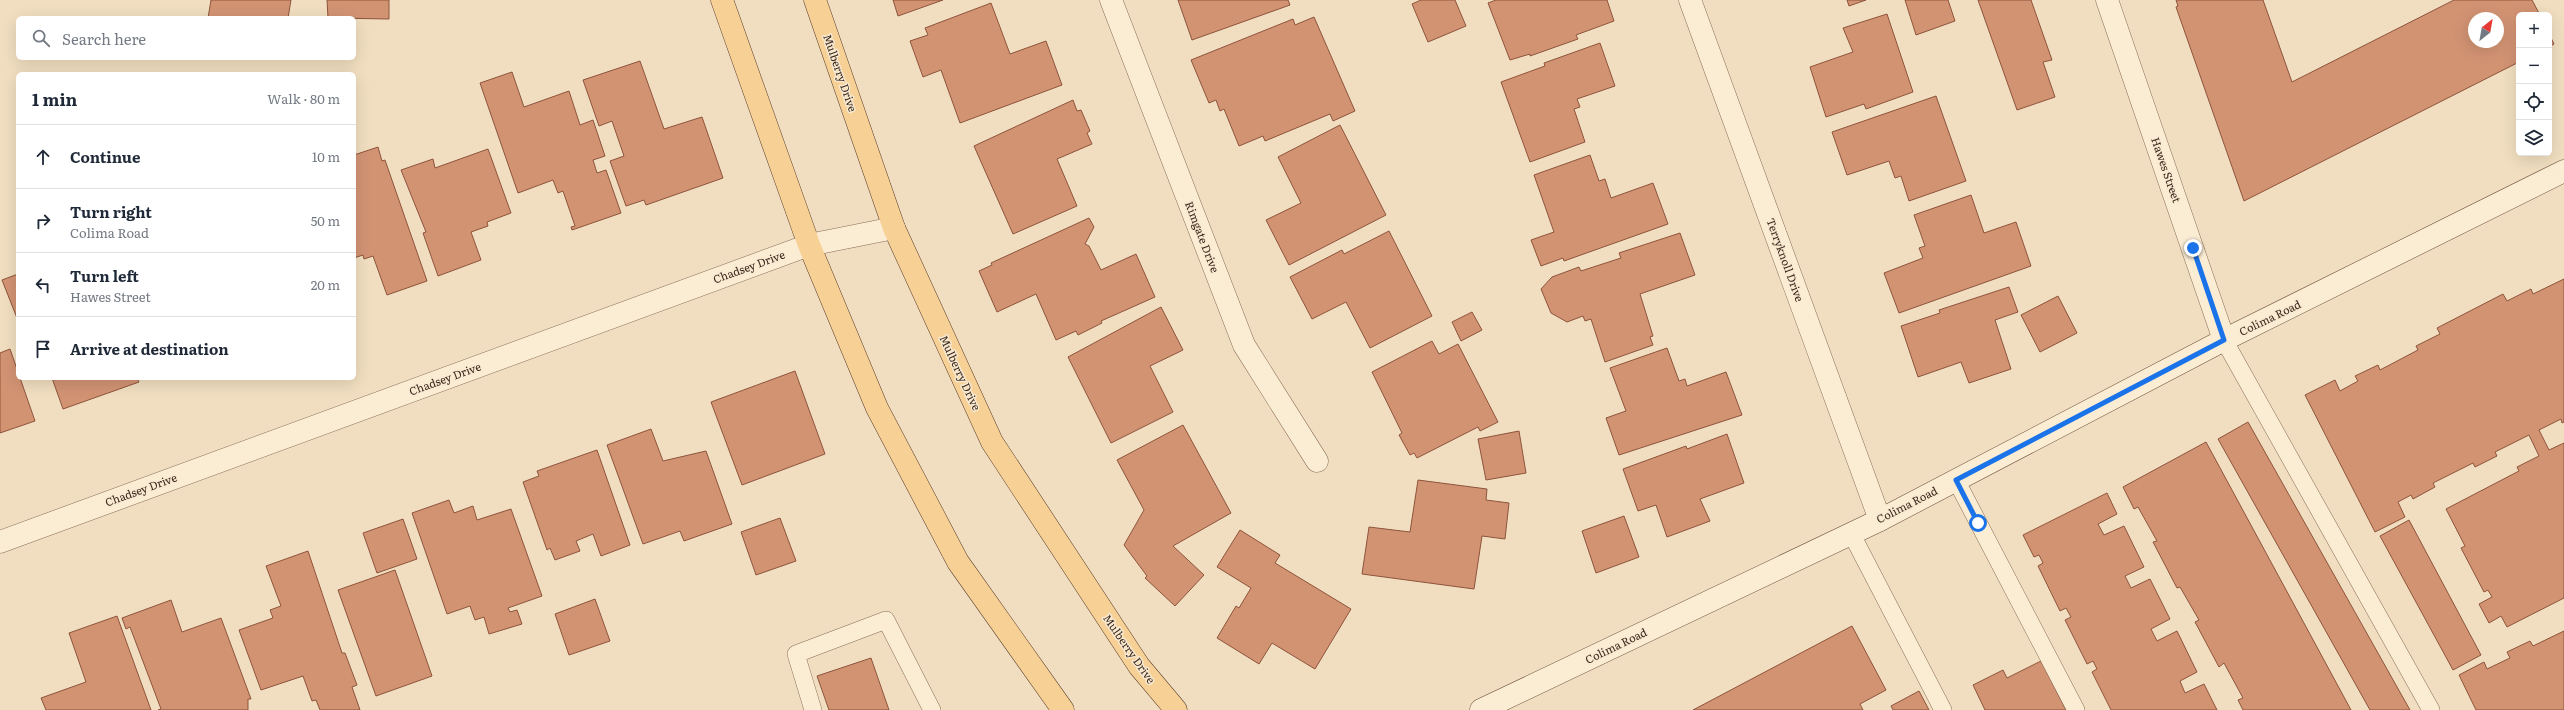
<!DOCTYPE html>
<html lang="en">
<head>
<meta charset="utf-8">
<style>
	body { margin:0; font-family:Literata,serif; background:#f2f2f3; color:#1f2937 }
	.controls { position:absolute; right:12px; top:12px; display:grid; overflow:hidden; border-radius:6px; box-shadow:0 4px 16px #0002 }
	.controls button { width:36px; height:36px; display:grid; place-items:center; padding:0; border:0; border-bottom:1px solid #e0e1e3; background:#fff; color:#1f2937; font:20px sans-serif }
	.compass { position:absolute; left:2468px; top:12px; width:36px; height:36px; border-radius:50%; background:#fff; box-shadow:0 4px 16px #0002; rotate:31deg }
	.stop { position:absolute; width:12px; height:12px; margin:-9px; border:3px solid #1a73e8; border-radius:50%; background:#fff }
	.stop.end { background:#1a73e8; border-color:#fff; box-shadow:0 1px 4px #0008 }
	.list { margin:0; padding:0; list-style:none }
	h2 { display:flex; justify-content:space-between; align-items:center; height:52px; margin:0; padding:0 16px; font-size:17px }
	h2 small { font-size:13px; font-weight:400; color:#747a83 }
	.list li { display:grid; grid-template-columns:26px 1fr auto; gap:12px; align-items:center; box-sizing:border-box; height:64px; padding:0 16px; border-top:1px solid #e0e1e3 }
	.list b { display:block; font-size:15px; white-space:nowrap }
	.list p { margin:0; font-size:13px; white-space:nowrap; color:#747a83 }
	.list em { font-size:13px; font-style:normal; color:#747a83 }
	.icon { flex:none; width:22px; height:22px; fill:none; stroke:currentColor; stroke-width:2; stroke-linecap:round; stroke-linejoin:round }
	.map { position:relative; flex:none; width:2564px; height:710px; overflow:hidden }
	.search { position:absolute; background:#fff; box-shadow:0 4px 16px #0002; left:16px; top:16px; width:340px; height:44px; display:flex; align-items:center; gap:10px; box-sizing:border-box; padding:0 14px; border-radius:6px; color:#747a83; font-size:15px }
	.panel { position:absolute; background:#fff; box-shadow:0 4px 16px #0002; left:16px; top:72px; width:340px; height:308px; border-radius:6px }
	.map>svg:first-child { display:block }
</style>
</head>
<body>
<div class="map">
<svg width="2564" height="710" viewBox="0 0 2564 710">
	<rect width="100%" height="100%" fill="#f1dec0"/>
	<!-- building -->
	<path fill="#d29373" stroke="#8d543b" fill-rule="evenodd" d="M211,0h80l-3,18h-80z
		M327,0h62v19l-61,-1z
		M893,0h50l-45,16z
		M1178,0h110l2,5 -98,35z
		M1421,0h34l11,26 -38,16 -16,-38z
		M1496,0h111l7,21 -38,14 2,4 -48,17v-2l-20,6 -22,-57z
		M1847,0h19l-17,6z
		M1905,0h43l7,21 -39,14z
		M1978,0h53l21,60 -9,2 12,35 -38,13z
		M2176,0h87l29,82 162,-82h78l8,15h-21v47l-275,139 -68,-194 2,-1zM2474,18h24v24h-24z
		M991,3l19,51 36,-13 16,44 -102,38 -19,-53 -18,7 -13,-36 18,-6 -3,-7z
		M1887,14l26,78 -47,17 -2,-5 -38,13 -16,-50 43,-15 -10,-24z
		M1314,17l41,94 -22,10 -3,-7 -65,27 -2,-5 -24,10 -15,-37 -4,2 -4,-11 -7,3 -18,-43 102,-41 2,6z
		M2549,34l5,10 -5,3z
		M1600,43l15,43 -38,13 3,8 -6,2 11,33 -55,20 -29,-80 44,-16 -1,-3z
		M640,61l24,68 38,-12 21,61 -77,27 -2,-5 -18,6 -16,-45 14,-5 -12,-35 -13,5 -16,-46z
		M512,72l12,35 45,-16 11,34 13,-5 12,36 -12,4 4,13 9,-3 15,43 -49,17 -1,-3 4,-1 -12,-35 -5,2 -5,-13 -35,13 -38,-110z
		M1936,96l30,85 -57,20 -8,-25 -6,2 -6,-17 -42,14 -15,-43z
		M1073,100l4,11 4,-1 9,21 -3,2 5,11 -35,15 20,47 -64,28 -39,-88z
		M1340,125l46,90 -97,50 -23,-45 35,-17 -23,-46z
		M378,147l4,14 3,-1 42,121 -40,14 -14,-39 -9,3 -1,-4 -9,3v-103z
		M488,149l23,64 -24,9 1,4 -17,6 10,28 -43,16 -15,-43 3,-1 -25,-62 32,-11 2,9z
		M1590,155l9,26 6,-2 6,19 42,-15 15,41 -104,37 -1,-3 -22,8 -10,-26 23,-8 -20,-57z
		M1971,195l13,38 32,-11 15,44 -132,47 -15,-40 39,-15 -4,-10 6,-2 -11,-31z
		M1089,218l5,9 -9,17 4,2 12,24 35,-16 19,43 -54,24 1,2 -24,12 -2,-4 -20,9 -20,-46 -39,18 -18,-41 13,-6 -1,-2z
		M1389,231l43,85 -62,32 -24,-46 -34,17 -22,-42 52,-27 2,4z
		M1680,233l15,42 -55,19 13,42 -3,1 3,8 -48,17 -14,-43 -6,2 -2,-5 -16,6 -16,-9 -10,-24 11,-12 27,-10 2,4 40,-13 -2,-5z
		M18,274v44h-1l-15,-38z
		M2564,279v143l-2,1 -1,-4 -22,11 10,20 15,-7v155l-57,29 -6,-11 -12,7 -10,-19 13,-7 -4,-7 -4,2 -23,-44 4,-2 -19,-37 73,-38 -2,-4 22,-11 -10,-21 -34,17 2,4 -22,11 -2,-4 -40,20 2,4 -22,12 -2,-4 -13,7 7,15 -30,15 -70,-137 30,-15 5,11 18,-10 -3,-5 23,-11 2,5 38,-20 -2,-4 24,-12 -3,-6 66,-34 4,7 24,-12 2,5z
		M2009,287l9,25 -23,8 16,49 -42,14 -8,-21 -43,15 -17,-51 39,-13 -1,-3z
		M2058,296l19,37 -37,19 -19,-37z
		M1161,307l22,43 -33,16 23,46 -62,31 -43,-86z
		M1472,312l10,18 -21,11 -9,-19z
		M1432,341l7,13 19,-10 40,78 -18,9 -2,-4 -61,31 -3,-5 -4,2 -11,-20 3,-2 -30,-61z
		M1667,348l12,33 6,-2 2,7 39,-14 16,43 -123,40 -13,-37 20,-7 -16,-43z
		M10,349l25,72 -35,12v-80z
		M795,371l30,83 -83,31 -31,-83z
		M52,378h85l2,4 -76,27z
		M2248,422l162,288h-40l-152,-271z
		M1183,425l48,88 -58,33 31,29 -29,31 -30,-28 2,-2 -23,-31 20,-35 -27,-50z
		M651,429l12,32 43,-10 26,73 -48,17 -4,-10 -37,13 -36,-99z
		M1519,431l7,42 -40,7 -8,-41z
		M1727,434l17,49 -44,16 10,22 -43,16 -11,-32 -18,6 -15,-42 63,-23 1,3z
		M2206,442l145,268h-108l-5,-10 5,-2 -19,-35 -5,4 -24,-45 4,-2 -19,-33 -3,1 -24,-46 4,-1 -19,-34 -4,2 -11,-22z
		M597,450l33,95 -29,11 -8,-22 -17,7 4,10 -25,9 -5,-12 -3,2 -24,-68 16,-6 -2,-5z
		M1418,480l69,9 -1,11 23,3 -4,36 -23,-3 -8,53 -112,-15 7,-47 41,5z
		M2107,493l10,21 -19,10 6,11 20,-9 20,41 -19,9 6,12 19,-9 20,40 -19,10 6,12 20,-10 20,41 -17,9 5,12 19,-9 13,26h-106l-19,-38 5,-3 -4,-8 -6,3 -22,-44 6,-3 -5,-9 -6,3 -22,-45 5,-3 -4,-8 -5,2 -11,-22z
		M449,500l5,13 19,-7 4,14 34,-11 31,87 -34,12 2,4 7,-2 5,14 -33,10 -5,-17 -9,3 -5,-14 -23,8 -35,-101z
		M1624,516l15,41 -43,16 -14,-42z
		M780,518l16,43 -40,14 -15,-43z
		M403,519l14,40 -40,14 -14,-40z
		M2409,520l72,135 -28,15 -73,-134z
		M1240,530l40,25 -5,8 76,46 -36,60 -43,-26 -13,21 -42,-26 19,-32 3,2 12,-20 -34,-21z
		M308,551l34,102h3l12,32 -5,2 8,23h-40l-4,-10 -4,1 -9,-25 -42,14 -22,-60 34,-12 -3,-8 11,-4 -15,-40z
		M395,570l37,106 -56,20 -38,-106z
		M595,599l15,42 -41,14 -14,-41z
		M171,600l11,32 39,-14 30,81h-3v11h-90l3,-1 -31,-82 -4,2 -4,-11z
		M117,616l34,94h-105l-5,-12 45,-16 -17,-49z
		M1852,626l34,64 -26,14 3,6h-170z
		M2564,631v79h-88l-17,-35 25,-13 3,7 23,-11 -3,-6 23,-11 3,5z
		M871,658l18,52h-60l-12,-34z
		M2041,661l25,49h-81l-12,-25 30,-15 4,8z
		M1919,691l10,19h-36l-2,-4z"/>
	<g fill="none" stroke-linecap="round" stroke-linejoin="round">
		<!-- lane casing -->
		<g stroke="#8c6e57" stroke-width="18">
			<path id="lane" d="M2224,340l207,370
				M1956,480l120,230
				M1851,533l92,177
				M813,710l-17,-56 90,-34 46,90"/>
		</g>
		<!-- street casing -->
		<g stroke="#8c6e57" stroke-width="23">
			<path id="street" d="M1111,0l133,345 73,116
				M1690,0l190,520
				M2107,0l117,340
				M0,542l809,-297 85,-17"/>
		</g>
		<!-- secondary casing -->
		<g stroke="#6e4f3a" stroke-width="23">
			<path id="secondary" d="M1481,710l399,-190 344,-180 340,-169"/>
		</g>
		<!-- primary casing -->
		<g stroke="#593d2b" stroke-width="23">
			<path id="primary" d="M722,0l87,245 68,163 81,154 105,148
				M815,0l79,228 98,214 147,224 37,44"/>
		</g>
		<!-- lane -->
		<use href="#lane" stroke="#fbecd4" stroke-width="17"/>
		<!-- street -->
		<use href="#street" stroke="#fbecd4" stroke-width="22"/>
		<!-- secondary -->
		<use href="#secondary" stroke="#fbecd4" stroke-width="22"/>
		<!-- primary -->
		<use href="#primary" stroke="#f7d095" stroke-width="22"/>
	</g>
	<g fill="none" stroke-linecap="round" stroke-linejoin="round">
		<!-- route -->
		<path stroke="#1a73e8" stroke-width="5" d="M1978,523l-22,-43 268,-140 -31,-92"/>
	</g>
	<g text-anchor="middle" stroke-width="3" stroke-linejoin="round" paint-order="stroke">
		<!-- street labels -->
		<g font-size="11" fill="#3a281c" stroke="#f8e9d1">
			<text transform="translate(840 73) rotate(71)" y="4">Mulberry Drive</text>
			<text transform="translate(2166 170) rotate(71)" y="4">Hawes Street</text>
			<text transform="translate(1202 237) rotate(69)" y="4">Rimgate Drive</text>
			<text transform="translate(1785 260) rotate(70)" y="4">Terryknoll Drive</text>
			<text transform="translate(749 267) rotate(-20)" y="4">Chadsey Drive</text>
			<text transform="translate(2270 318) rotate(-26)" y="4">Colima Road</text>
			<text transform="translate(960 373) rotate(65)" y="4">Mulberry Drive</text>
			<text transform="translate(445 379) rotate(-20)" y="4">Chadsey Drive</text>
			<text transform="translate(141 490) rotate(-20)" y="4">Chadsey Drive</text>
			<text transform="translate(1907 505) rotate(-27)" y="4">Colima Road</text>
			<text transform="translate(1616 646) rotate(-26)" y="4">Colima Road</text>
			<text transform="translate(1129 649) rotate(55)" y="4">Mulberry Drive</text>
		</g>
	</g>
</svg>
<div class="controls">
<button>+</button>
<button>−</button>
<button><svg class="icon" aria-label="locate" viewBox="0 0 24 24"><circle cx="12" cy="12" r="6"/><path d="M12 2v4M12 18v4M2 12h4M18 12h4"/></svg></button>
<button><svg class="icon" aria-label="layers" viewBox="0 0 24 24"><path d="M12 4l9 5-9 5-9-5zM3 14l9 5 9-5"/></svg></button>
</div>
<svg class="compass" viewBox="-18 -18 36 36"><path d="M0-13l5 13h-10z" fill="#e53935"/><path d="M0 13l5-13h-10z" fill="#747a83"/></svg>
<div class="stop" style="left:1978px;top:523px"></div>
<div class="stop end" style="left:2193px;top:248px"></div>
<div class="search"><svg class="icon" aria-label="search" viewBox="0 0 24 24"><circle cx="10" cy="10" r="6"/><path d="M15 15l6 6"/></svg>Search here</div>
<section class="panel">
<h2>1 min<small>Walk · 80 m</small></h2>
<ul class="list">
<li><svg class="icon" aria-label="ahead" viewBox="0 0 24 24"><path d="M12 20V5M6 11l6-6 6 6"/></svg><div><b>Continue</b></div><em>10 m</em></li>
<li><svg class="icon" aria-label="right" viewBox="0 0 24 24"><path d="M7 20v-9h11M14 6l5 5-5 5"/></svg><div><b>Turn right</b><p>Colima Road</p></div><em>50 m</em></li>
<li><svg class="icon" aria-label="left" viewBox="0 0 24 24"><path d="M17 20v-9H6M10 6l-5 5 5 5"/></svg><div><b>Turn left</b><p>Hawes Street</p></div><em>20 m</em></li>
<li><svg class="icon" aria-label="arrive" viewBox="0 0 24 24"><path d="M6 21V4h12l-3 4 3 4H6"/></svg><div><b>Arrive at destination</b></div></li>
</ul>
</section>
</div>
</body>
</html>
